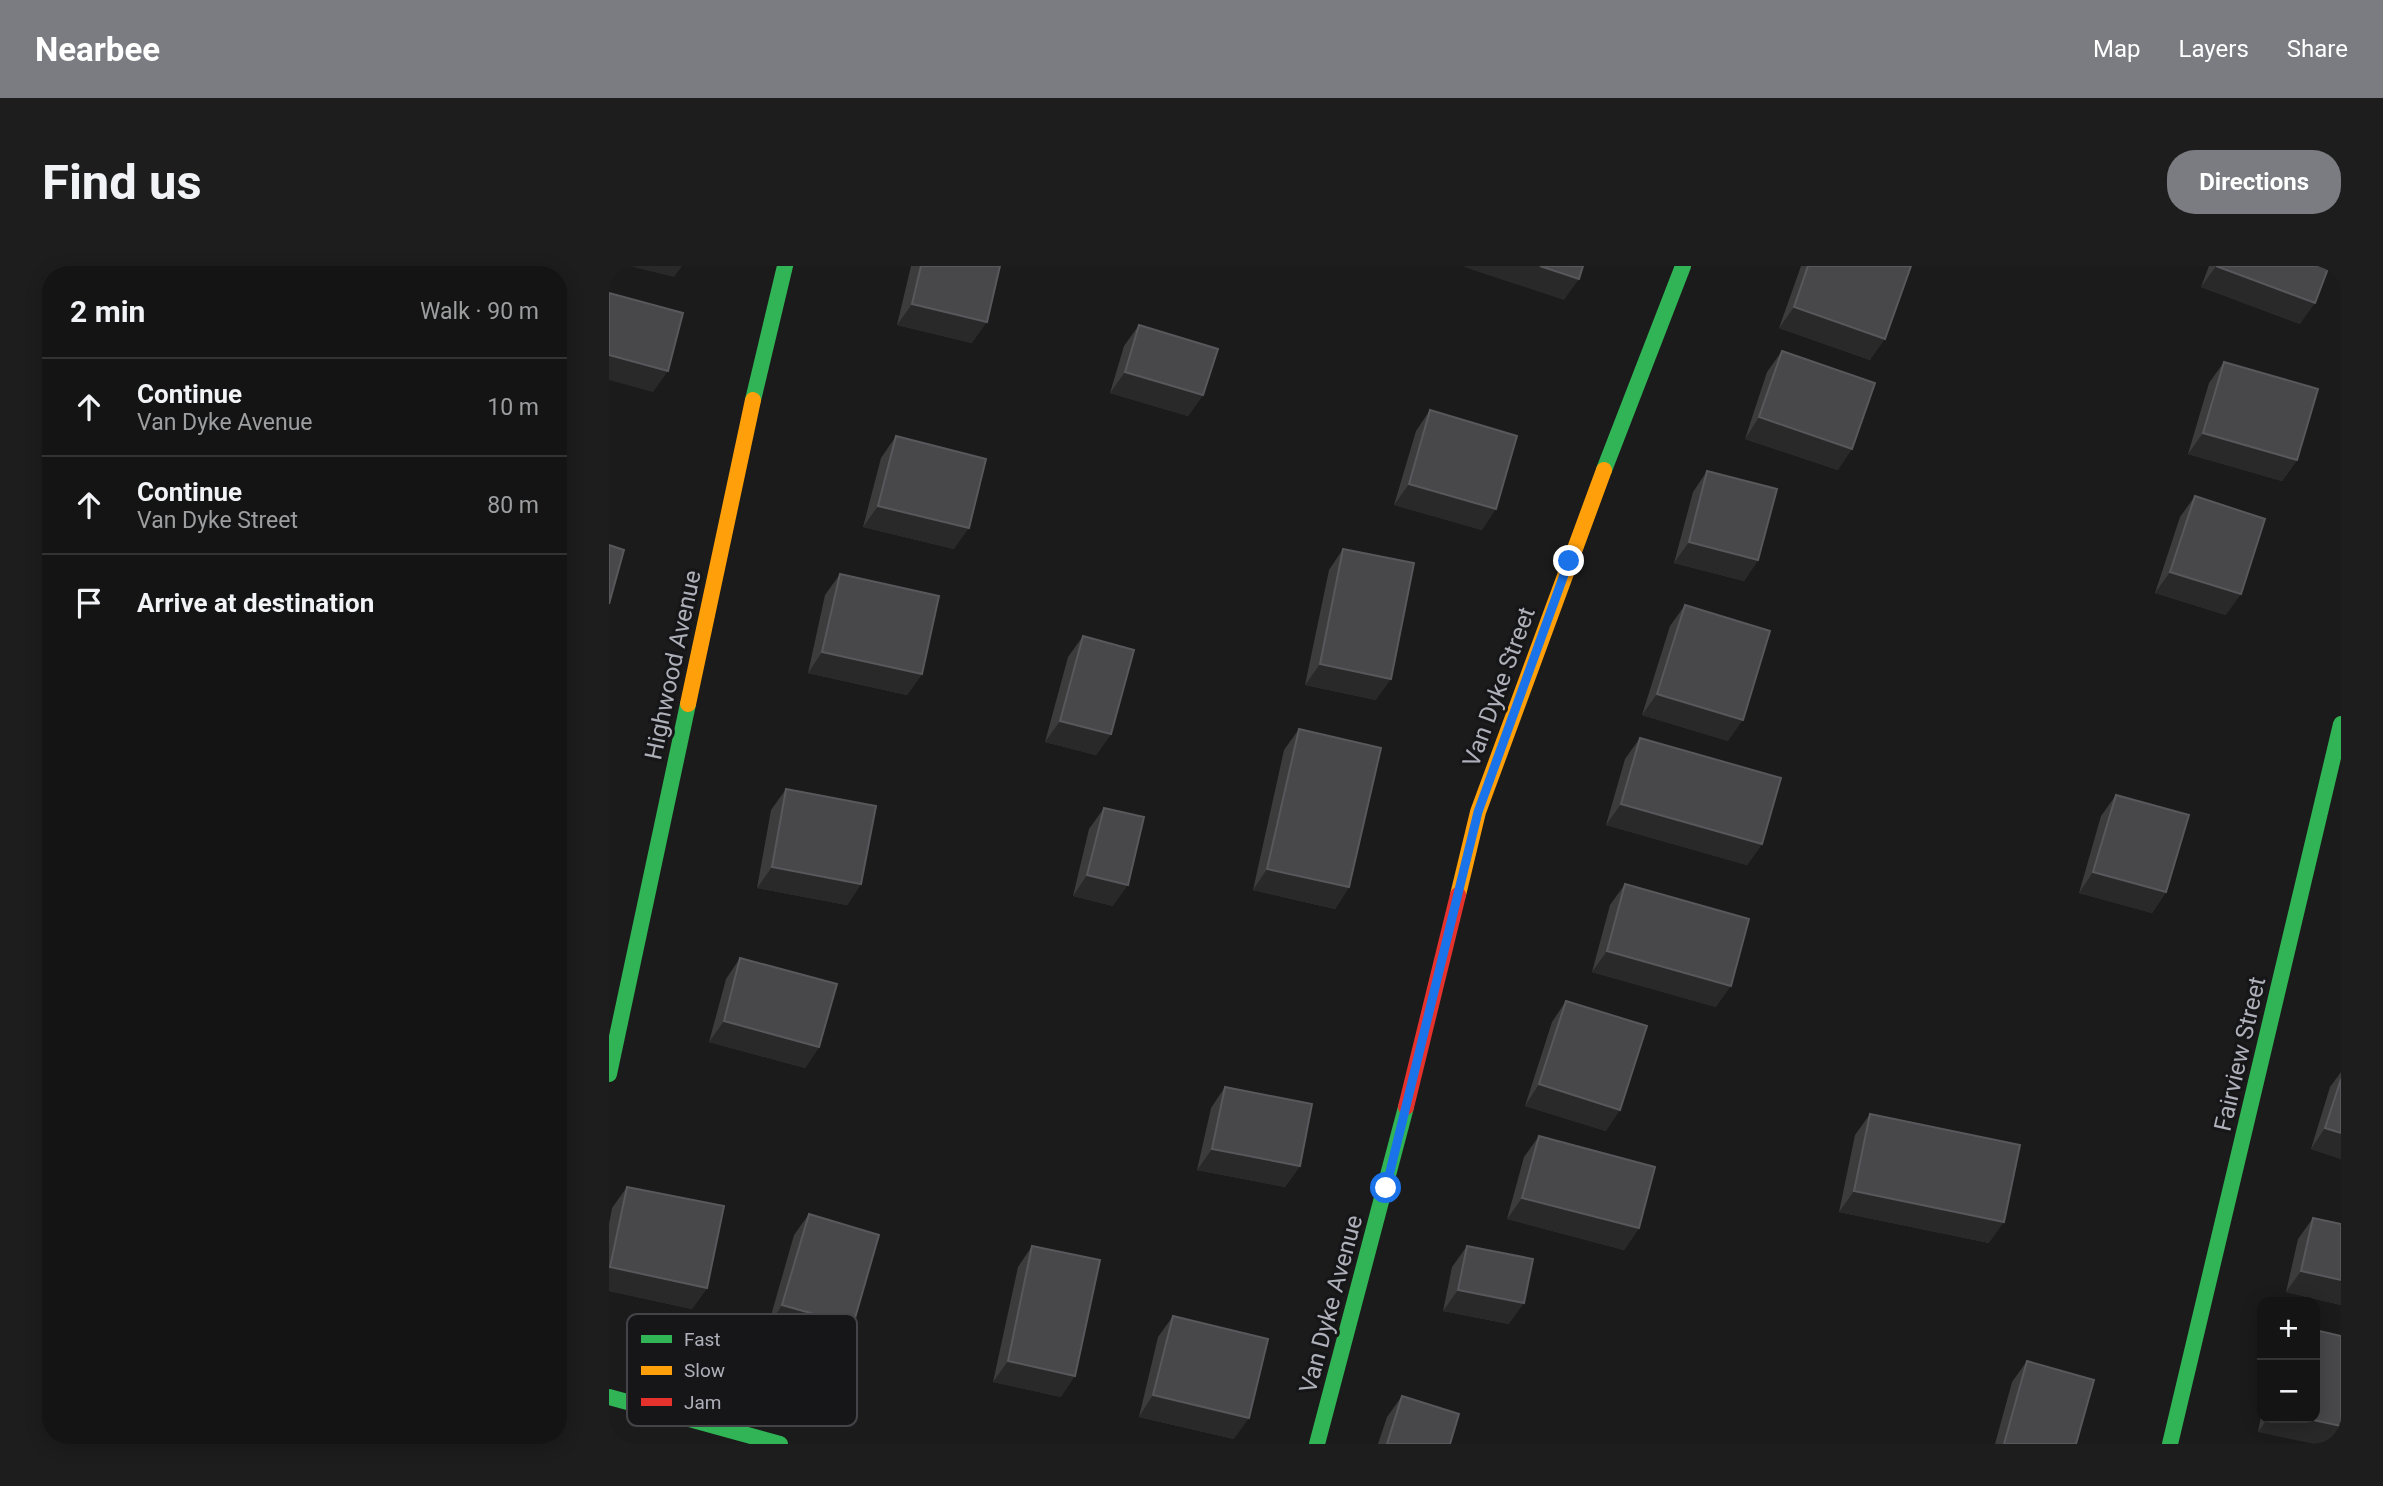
<!DOCTYPE html>
<html lang="en">
<head>
<meta charset="utf-8">
<style>
	body { margin:0; font-family:Roboto,sans-serif; background:#1d1d1d; color:#f1f3f6 }
	.controls { position:absolute; right:21px; bottom:21px; display:grid; overflow:hidden; border-radius:14px; box-shadow:0 4px 18px #0003 }
	.controls button { width:63px; height:63px; display:grid; place-items:center; padding:0; border:0; border-bottom:2px solid #333334; background:#141414; color:#f1f3f6; font:35px sans-serif }
	.stop { position:absolute; width:21px; height:21px; margin:-16px; border:5px solid #1a73e8; border-radius:50%; background:#fff }
	.stop.end { background:#1a73e8; border-color:#fff; box-shadow:0 2px 7px #0008 }
	.list { margin:0; padding:0; list-style:none }
	h2 { display:flex; justify-content:space-between; align-items:center; height:91px; margin:0; padding:0 28px; font-size:30px }
	h2 small { font-size:23px; font-weight:400; color:#9d9ea0 }
	.list li { display:grid; grid-template-columns:46px 1fr auto; gap:21px; align-items:center; box-sizing:border-box; height:98px; padding:0 28px; border-top:2px solid #333334 }
	.list b { display:block; font-size:26px; white-space:nowrap }
	.list p { margin:0; font-size:23px; white-space:nowrap; color:#9d9ea0 }
	.list em { font-size:23px; font-style:normal; color:#9d9ea0 }
	.icon { flex:none; width:38px; height:38px; fill:none; stroke:currentColor; stroke-width:2; stroke-linecap:round; stroke-linejoin:round }
	.map { position:relative; flex:none; width:1732px; height:1178px; overflow:hidden; border-radius:28px }
	header { display:flex; align-items:center; gap:42px; box-sizing:border-box; height:98px; padding:0 35px; background:#7b7c82; color:#fff }
	header strong { font-size:33px }
	nav { display:flex; gap:38px; margin-inline-start:auto; font-size:24px }
	.intro { display:flex; align-items:center; justify-content:space-between; box-sizing:border-box; height:168px; padding:0 42px }
	h1 { margin:0; font-size:49px }
	.button { padding:18px 32px; border-radius:28px; background:#7b7c82; color:#fff; font-size:24px; font-weight:700 }
	main { display:flex; gap:42px; padding:0 42px }
	aside { flex:1; background:#141414; border-radius:28px; box-shadow:0 4px 18px #0003 }
	.map>svg:first-child { display:block }
</style>
</head>
<body>
<header>
<strong>Nearbee</strong>
<nav><a>Map</a><a>Layers</a><a>Share</a></nav>
</header>
<div class="intro"><h1>Find us</h1><a class="button">Directions</a></div>
<main>
<aside>
<h2>2 min<small>Walk · 90 m</small></h2>
<ul class="list">
<li><svg class="icon" aria-label="ahead" viewBox="0 0 24 24"><path d="M12 20V5M6 11l6-6 6 6"/></svg><div><b>Continue</b><p>Van Dyke Avenue</p></div><em>10 m</em></li>
<li><svg class="icon" aria-label="ahead" viewBox="0 0 24 24"><path d="M12 20V5M6 11l6-6 6 6"/></svg><div><b>Continue</b><p>Van Dyke Street</p></div><em>80 m</em></li>
<li><svg class="icon" aria-label="arrive" viewBox="0 0 24 24"><path d="M6 21V4h12l-3 4 3 4H6"/></svg><div><b>Arrive at destination</b></div></li>
</ul>
</aside>
<div class="map">
<svg width="1732" height="1178" viewBox="0 0 1732 1178">
	<rect width="100%" height="100%" fill="#1b1b1b"/>
	<g fill="none" stroke-linecap="round" stroke-linejoin="round">
		<!-- fast -->
		<path stroke="#30b455" stroke-width="16" d="M144,134l32,-134
			M995,204l79,-204
			M0,808l79,-370
			M0,1131l171,47
			M708,1178l89,-337
			M1561,1178l171,-720"/>
		<!-- slow -->
		<path stroke="#ff9f0a" stroke-width="16" d="M79,438l65,-304
			M849,629l20,-83 126,-342"/>
		<!-- jam -->
		<path stroke="#e5322d" stroke-width="16" d="M797,841l52,-212"/>
	</g>
	<!-- wall -->
	<path fill="#3c3c3d" d="M302,0h89l-28,77 -75,-18z
		M1192,0h110l-41,94 -91,-32z
		M1600,0h120l-29,58 -99,-37z
		M530,59l64,70 -15,21 -78,-23 14,-47z
		M1173,85l56,119 -93,-31 22,-67z
		M1615,96l73,98 -15,21 -94,-27 21,-71z
		M821,144l52,120 -88,-25 22,-74z
		M287,170l58,113 -91,-22 18,-69z
		M1098,205l51,89 -14,21 -70,-18 19,-71z
		M1586,230l31,119 -71,-22 25,-76z
		M734,283l33,151 -71,-15 24,-115z
		M231,308l82,100 -15,21 -99,-22 17,-78z
		M1076,339l43,136 -86,-26 28,-89z
		M474,370l28,98 -15,21 -51,-13 23,-85z
		M690,463l50,158 -14,22 -82,-19 31,-140z
		M1031,472l122,106 -15,21 -141,-40 19,-66z
		M177,523l75,95 -14,21 -90,-17 14,-78z
		M1507,529l50,97 -14,21 -73,-20 22,-77z
		M495,542l9,98 -40,-10 16,-67z
		M1016,618l91,123 -124,-35 18,-67z
		M131,692l79,89 -14,21 -96,-26 17,-63z
		M957,735l40,130 -81,-25 27,-84z
		M1732,806v87l-30,-10 19,-62z
		M616,821l75,79 -15,21 -88,-17 14,-62z
		M1261,848l119,129 -150,-31 16,-77z
		M930,870l100,92 -15,22 -117,-31 17,-62z
		M18,921l80,101 -15,21 -83,-18v-67l3,-16z
		M200,948l44,111 -15,21 -70,-20 26,-91z
		M1704,952l28,6v81l-55,-13 12,-53z
		M423,980l29,151 -68,-15 25,-115z
		M858,980l42,78 -66,-13 9,-44z
		M564,1050l61,123 -95,-22 19,-80z
		M1418,1095l49,83h-81l17,-62z
		M793,1130l48,48h-72l9,-27z
		M1653,1145v7h53l-57,14z"/>
	<!-- shaded-wall -->
	<path fill="#29292a" d="M20,0h53l-8,11z
		M856,0h75l39,13 -15,21 -100,-33z
		M1607,0l99,37 -15,21 -99,-37z
		M303,38l75,18 -15,21 -75,-18z
		M1185,41l91,32 -15,21 -91,-32z
		M0,89l59,16 -15,21 -44,-12z
		M516,106l78,23 -15,21 -78,-23z
		M1150,151l93,32 -14,21 -93,-31z
		M1594,167l94,27 -15,21 -94,-27z
		M800,218l87,25 -14,21 -88,-25z
		M269,240l91,22 -15,21 -91,-22z
		M1080,276l69,18 -14,21 -70,-18z
		M1561,306l71,22 -15,21 -71,-22z
		M213,386l100,22 -15,21 -99,-22z
		M711,398l71,15 -15,21 -71,-15z
		M1048,428l86,26 -15,21 -86,-26z
		M451,455l51,13 -15,21 -51,-13z
		M1012,538l141,40 -15,21 -141,-40z
		M163,601l89,17 -14,21 -90,-17z
		M658,603l82,18 -14,22 -82,-19z
		M1484,606l73,20 -14,21 -73,-20z
		M478,609l41,10 -15,21 -40,-10z
		M998,685l124,35 -15,21 -124,-35z
		M115,755l95,26 -14,21 -96,-26z
		M930,818l81,26 -14,21 -81,-25z
		M1716,862l16,5v26l-30,-10z
		M603,883l88,17 -15,21 -88,-17z
		M1245,925l150,31 -15,21 -150,-31z
		M913,932l117,30 -15,22 -117,-31z
		M1,1001l97,21 -15,21 -83,-18v-22z
		M1692,1005l40,9v25l-55,-13z
		M849,1024l66,13 -15,21 -66,-13z
		M173,1039l71,20 -15,21 -70,-20z
		M399,1095l67,15 -14,21 -68,-15z
		M544,1129l96,23 -15,21 -95,-22z
		M1659,1152h36l37,8v5l-9,13h-18l-56,-12z"/>
	<!-- building -->
	<path fill="#48484b" stroke="#58585c" stroke-width="2" d="M312,0h79l-13,56 -75,-18z
		M931,0h43l-4,13z
		M1199,0h103l-26,73 -91,-32z
		M1607,0h113l-14,37z
		M0,27l74,20 -15,58 -59,-16z
		M530,59l79,24 -15,46 -78,-23z
		M1173,85l93,32 -23,66 -93,-32z
		M1615,96l94,27 -21,71 -94,-27z
		M821,144l87,26 -21,73 -87,-25z
		M287,170l90,23 -17,69 -91,-22z
		M1098,205l70,18 -19,71 -69,-18z
		M1586,230l70,23 -24,75 -71,-22z
		M0,279l15,5 -15,54z
		M734,283l71,14 -23,116 -71,-15z
		M231,308l99,22 -17,78 -100,-22z
		M1076,339l85,26 -27,89 -86,-26z
		M474,370l51,14 -23,84 -51,-13z
		M690,463l82,19 -32,139 -82,-18z
		M1031,472l141,40 -19,66 -141,-40z
		M177,523l90,17 -15,78 -89,-17z
		M1507,529l73,20 -23,77 -73,-20z
		M495,542l40,9 -16,68 -41,-10z
		M1016,618l124,35 -18,67 -124,-35z
		M131,692l97,26 -18,63 -95,-26z
		M957,735l81,25 -27,84 -81,-26z
		M1732,813v54l-16,-5z
		M616,821l87,17 -12,62 -88,-17z
		M1261,848l150,31 -16,77 -150,-31z
		M930,870l116,31 -16,61 -117,-30z
		M18,921l97,19 -17,82 -97,-21z
		M200,948l70,21 -26,90 -71,-20z
		M1704,952l28,6v56l-40,-9z
		M423,980l68,14 -25,116 -67,-15z
		M858,980l66,13 -9,44 -66,-13z
		M564,1050l95,23 -19,79 -96,-23z
		M1706,1064l26,6v90l-37,-8h11z
		M1418,1095l67,19 -18,64h-72z
		M793,1130l57,18 -9,30h-63z"/>
	<g fill="none" stroke-linecap="round" stroke-linejoin="round">
		<!-- route -->
		<path stroke="#1a73e8" stroke-width="9" d="M777,922l92,-376 91,-251"/>
	</g>
	<g text-anchor="middle" stroke-width="6" stroke-linejoin="round" paint-order="stroke">
		<!-- street labels -->
		<g font-size="24" fill="#aeb0ba" stroke="#161517">
			<text transform="translate(64 399) rotate(-78)" y="8">Highwood Avenue</text>
			<text transform="translate(890 421) rotate(-70)" y="8">Van Dyke Street</text>
			<text transform="translate(1631 788) rotate(-77)" y="8">Fairview Street</text>
			<text transform="translate(722 1038) rotate(-75)" y="8">Van Dyke Avenue</text>
		</g>
	</g>
	<!-- legend -->
	<rect x="18" y="1048" width="230" height="112" rx="10" fill="#161517" stroke="#444448" stroke-width="2"/>
	<rect x="32" y="1069" width="31" height="8" fill="#30b455"/>
	<rect x="32" y="1100" width="31" height="9" fill="#ff9f0a"/>
	<rect x="32" y="1132" width="31" height="8" fill="#e5322d"/>
	<g font-size="19" fill="#aeb0ba">
		<text x="75" y="1080">Fast</text>
		<text x="75" y="1111">Slow</text>
		<text x="75" y="1143">Jam</text>
	</g>
</svg>
<div class="controls">
<button>+</button>
<button>−</button>
</div>
<div class="stop" style="left:777px;top:922px"></div>
<div class="stop end" style="left:960px;top:295px"></div>
</div>
</main>
</body>
</html>
